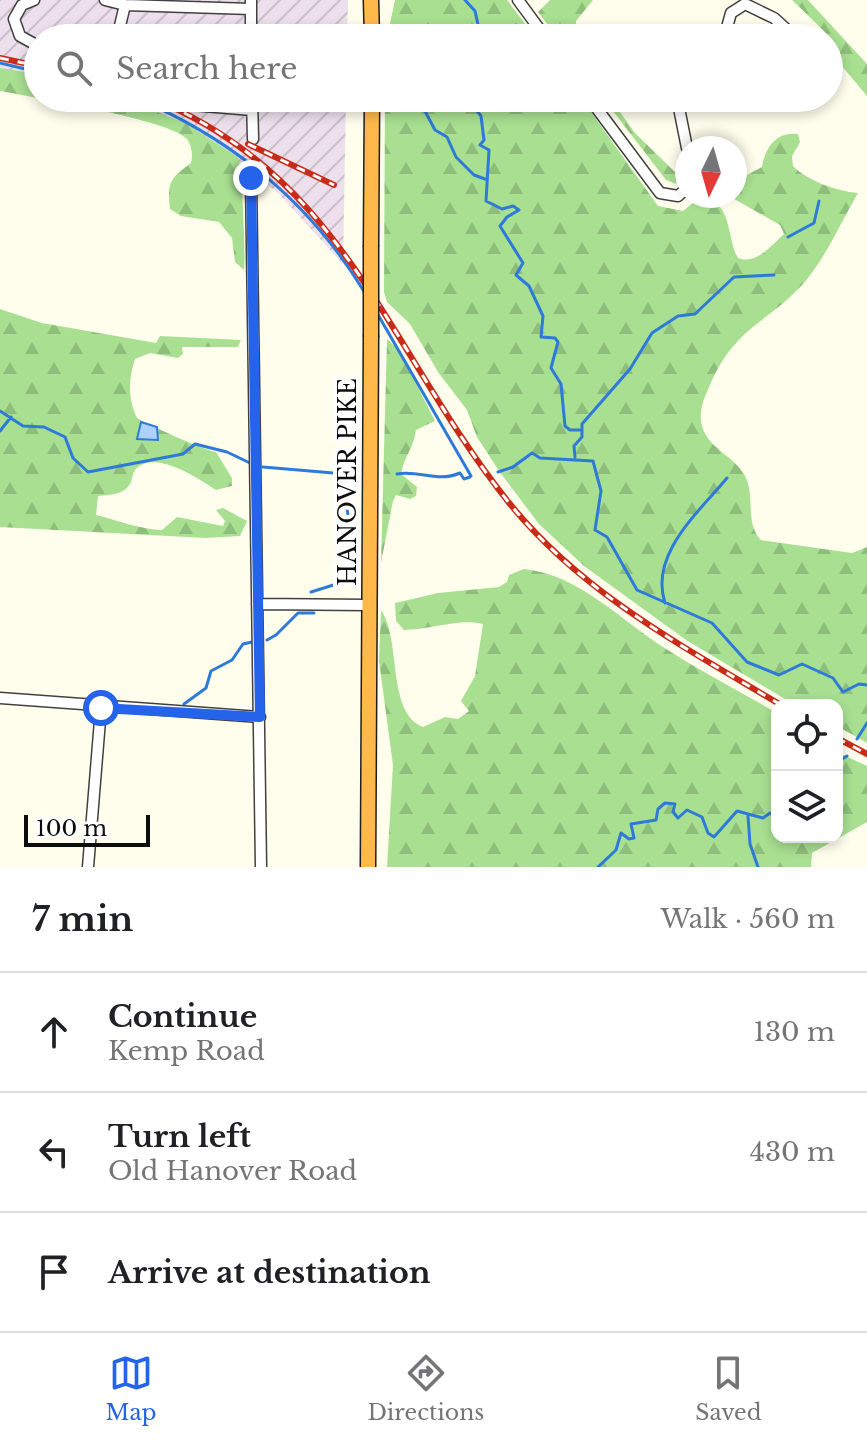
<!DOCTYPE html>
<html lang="en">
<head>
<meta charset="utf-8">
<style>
	body { margin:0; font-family:"Libre Baskerville",serif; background:#f2f2f2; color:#202124 }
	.controls { position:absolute; right:24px; bottom:24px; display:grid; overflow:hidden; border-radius:16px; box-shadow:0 4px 12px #0003 }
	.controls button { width:72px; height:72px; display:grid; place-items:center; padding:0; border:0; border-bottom:2px solid #e0e0e0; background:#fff; color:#202124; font:40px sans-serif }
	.compass { position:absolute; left:675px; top:136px; width:72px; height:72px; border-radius:50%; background:#fff; box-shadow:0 4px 12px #0003; rotate:185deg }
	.scale { position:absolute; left:24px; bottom:20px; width:126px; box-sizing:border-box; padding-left:8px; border:4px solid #0d0d0d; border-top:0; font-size:22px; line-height:28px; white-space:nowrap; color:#0d0d0d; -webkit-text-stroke:6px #fff; paint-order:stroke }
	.stop { position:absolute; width:24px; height:24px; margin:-18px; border:6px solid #2563eb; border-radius:50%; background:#fff }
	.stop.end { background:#2563eb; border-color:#fff; box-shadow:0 2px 8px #0008 }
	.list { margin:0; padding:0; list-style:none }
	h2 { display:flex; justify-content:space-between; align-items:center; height:104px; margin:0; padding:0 32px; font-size:34px }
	h2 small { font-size:26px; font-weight:400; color:#757577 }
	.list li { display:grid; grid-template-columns:52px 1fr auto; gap:24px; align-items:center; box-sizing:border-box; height:120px; padding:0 32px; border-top:2px solid #e0e0e0 }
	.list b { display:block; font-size:30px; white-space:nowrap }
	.list p { margin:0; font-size:26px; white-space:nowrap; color:#757577 }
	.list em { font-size:26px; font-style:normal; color:#757577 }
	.icon { flex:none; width:44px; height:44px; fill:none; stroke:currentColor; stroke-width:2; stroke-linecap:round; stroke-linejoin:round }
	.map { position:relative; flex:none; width:867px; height:867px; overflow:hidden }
	.search { position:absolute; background:#fff; box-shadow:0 4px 12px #0003; left:24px; right:24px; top:24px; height:88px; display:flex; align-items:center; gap:20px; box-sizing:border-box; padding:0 28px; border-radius:44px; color:#757577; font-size:30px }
	.sheet { height:464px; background:#fff }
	nav { display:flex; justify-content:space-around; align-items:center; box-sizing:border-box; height:112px; border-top:2px solid #e0e0e0; background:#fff; font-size:22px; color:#757577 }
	nav a { display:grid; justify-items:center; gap:4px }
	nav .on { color:#2563eb }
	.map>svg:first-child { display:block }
</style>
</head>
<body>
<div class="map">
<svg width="867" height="867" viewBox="0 0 867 867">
	<defs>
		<pattern id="industrial-furrows" width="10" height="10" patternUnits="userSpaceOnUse" patternTransform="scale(2)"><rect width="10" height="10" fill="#ede0ec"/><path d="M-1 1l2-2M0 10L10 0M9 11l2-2" fill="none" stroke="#cabfc9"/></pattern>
		<pattern id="forest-firs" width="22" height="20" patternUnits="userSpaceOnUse" patternTransform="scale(2)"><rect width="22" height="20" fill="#a8df91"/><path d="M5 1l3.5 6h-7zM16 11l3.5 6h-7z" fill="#8fbe7c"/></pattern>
	</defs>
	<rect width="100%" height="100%" fill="#fffeed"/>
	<!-- industrial -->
	<path fill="url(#industrial-furrows)" d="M0,0h348l-1,38h-309v38l-38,-8z
		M126,98h220l-3,166 -65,-71 -63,-51z"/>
	<!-- forest -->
	<path fill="url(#forest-firs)" d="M395,0h112l29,38h-149z
		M550,0h43l-17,21v17h-18l-20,-26z
		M792,0h16l59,64v32l-36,-43 -2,-15 -5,-7z
		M0,68l38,6v24h85l62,25 53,34c4,6 8,101 6,113l-9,-8 -3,-24 -13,-16 -38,-6 -11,-7c-3,-26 0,-31 21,-46 2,-8 1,-17 -4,-24 -16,-19 -156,-42 -187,-48z
		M385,98h196l77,108 25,5 16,-13c34,0 27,39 39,60 18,7 33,-12 46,-24l-4,-9 -51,-29h6v-15l27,-14c3,-19 14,-36 36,-33l2,8 -8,14 1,10c15,15 43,25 65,27 -17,29 -29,58 -50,85 -37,45 -72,46 -98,107 -6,13 -12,27 -8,41 7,24 32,29 43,50 11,21 -1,46 16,64l91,13 15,-6v196l-30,-17v-21h-42l-109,-65 -102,-74 -45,-42 -40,-53 -22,-34 -10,-27 -29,-38 -28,-48 -23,-22 -3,-10z
		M603,98h7l25,35 43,42 -2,9 -10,-4z
		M0,309l42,14 114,20 4,-7 81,4 -3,7h-56l1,7 -5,4 -28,-5 -15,6c-7,20 -7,41 2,59 9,6 70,33 79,34l16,26v8l-16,4c-17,-11 -62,-42 -81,-20 -2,2 -3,10 -4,12 -7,14 -20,12 -33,14l-2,19c21,5 46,15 66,15l15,-13 46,9 2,-5 -9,-11 7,-2 24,13 -7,15 -34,2 -206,-11z
		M387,339l12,11 36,71 -19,9c-2,17 -12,27 -15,44l16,13 -1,9 -6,3 -14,-4 -3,6 -12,62z
		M524,569c54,5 95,50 139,78 37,24 76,44 114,66v124h60v-85l30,14v56l-55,31 -1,14h-424l6,-102 -14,-104 2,-51c21,31 5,102 42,117l22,-10 13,2 11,-8 -8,-10 14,-25 8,-52c-24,-6 -53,6 -79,6l-8,-9 -1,-18 43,-10 61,-6 8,-5 2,-7z"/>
	<!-- water -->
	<path fill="#acd2fb" stroke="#2d7ad8" stroke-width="2" d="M141,422l16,5 1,13 -21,-1z"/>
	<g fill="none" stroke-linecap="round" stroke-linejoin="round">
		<!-- stream -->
		<path stroke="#2d7ad8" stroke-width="3" d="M465,0l10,11 6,27
			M0,63l38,9
			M136,98c97,41 174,104 229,195
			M418,98l17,32 12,7 9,20 18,18 11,4
			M467,98l14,18 3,24 -4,5 9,5 -3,51 16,8 11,-3 6,4 -12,7 -7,9 23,37 -7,12 13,11 14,30 -2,21 14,1 3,4 -7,26 10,16 4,42 5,4h10
			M788,237l26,-14 5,-22
			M377,313l94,163
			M0,411l23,15 21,1 21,10 8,21 15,14 95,-18 12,-10 32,8 23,11
			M0,431l11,-14
			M575,457l-1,-11 8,-9v-13l48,-55 22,-36 26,-17 17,-2 39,-37 40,-2
			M263,467l82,7
			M498,472l15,-5 19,-14 8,5 53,3 8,30 -6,39 12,7 30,53 75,33 35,39 32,13 23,-11 31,14 10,14 16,-8 8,1
			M397,474c23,-4 40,9 63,-1l4,6 6,-2
			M311,592l32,-10c18,-20 2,-81 -2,-107
			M665,603c-16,-49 34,-91 62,-125
			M267,640l9,-5 22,-22h16
			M184,704l22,-16 5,-17 21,-11 11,-16 9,-2
			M857,739l10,-16
			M837,762l10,-6
			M748,816l2,28 8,23
			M598,867l18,-17 5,-17 8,6 5,-1 -3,-14 25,-4 2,-11 7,-6 10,1 -2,8 5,6 9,-8 15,7 6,16 6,4 23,-26 26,7 7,-5 7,3"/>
		<!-- minor casing -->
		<g stroke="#404040" stroke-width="13">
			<path id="minor" d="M34,0l-12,5 -8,14 6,17 18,10
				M105,0l20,5 126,4
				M518,0l28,38
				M251,34h121
				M117,38l8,-33
				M251,38v-38
				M724,38l7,-25 14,-9 29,14 22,20
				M175,98l17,7 60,5
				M252,98l1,41
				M589,98l71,95 18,3 9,-8
				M677,98l10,50
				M251,178l10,689
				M257,604l112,1
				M0,698l260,19
				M88,867l13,-159"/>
		</g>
		<!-- highway casing -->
		<g stroke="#1e1e1e" stroke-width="17">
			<path id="highway" d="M371,0l1,38
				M371,245l1,-147
				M368,867l3,-530"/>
		</g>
		<!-- minor -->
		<use href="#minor" stroke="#fff" stroke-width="10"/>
		<!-- highway -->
		<use href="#highway" stroke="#ffb94b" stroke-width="14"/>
		<!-- rail casing -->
		<g stroke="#c82c19" stroke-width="6">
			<path id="rail" d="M0,58l38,8
				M151,98c195,78 239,257 359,406 73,90 174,143 271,201
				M248,144l86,41
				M837,738l30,16"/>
		</g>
		<!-- rail -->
		<use href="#rail" stroke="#fff" stroke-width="3" stroke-dasharray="9" stroke-linecap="butt"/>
		<!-- highway-bridge casing -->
		<g stroke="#1e1e1e" stroke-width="17" stroke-linecap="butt">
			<path id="highway-bridge" d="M371,337v-92"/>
		</g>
		<!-- highway-bridge -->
		<use href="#highway-bridge" stroke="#ffb94b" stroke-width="14"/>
	</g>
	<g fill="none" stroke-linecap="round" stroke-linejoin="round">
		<!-- route -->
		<path stroke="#2563eb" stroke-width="10" d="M101,708l159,9 -9,-539"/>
	</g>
	<g text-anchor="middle" stroke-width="8" stroke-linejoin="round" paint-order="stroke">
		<!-- street labels -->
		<g font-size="24" fill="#0d0d0d" stroke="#fff">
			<text transform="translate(348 482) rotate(-90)" y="8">HANOVER PIKE</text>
		</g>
	</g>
</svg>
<div class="controls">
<button><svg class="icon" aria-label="locate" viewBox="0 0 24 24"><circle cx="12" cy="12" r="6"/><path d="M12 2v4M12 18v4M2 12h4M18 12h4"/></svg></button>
<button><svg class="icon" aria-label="layers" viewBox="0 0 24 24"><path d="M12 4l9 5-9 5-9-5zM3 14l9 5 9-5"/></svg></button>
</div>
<svg class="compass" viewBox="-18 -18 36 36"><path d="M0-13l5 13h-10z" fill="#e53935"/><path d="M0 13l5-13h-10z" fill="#757577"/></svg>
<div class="scale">100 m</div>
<div class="stop" style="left:101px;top:708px"></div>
<div class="stop end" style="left:251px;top:178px"></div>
<div class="search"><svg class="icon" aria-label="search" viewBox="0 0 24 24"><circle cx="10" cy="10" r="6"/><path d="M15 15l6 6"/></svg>Search here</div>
</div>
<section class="sheet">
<h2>7 min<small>Walk · 560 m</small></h2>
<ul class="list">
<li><svg class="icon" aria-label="ahead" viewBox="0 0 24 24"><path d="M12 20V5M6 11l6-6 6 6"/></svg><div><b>Continue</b><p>Kemp Road</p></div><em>130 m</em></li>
<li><svg class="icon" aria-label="left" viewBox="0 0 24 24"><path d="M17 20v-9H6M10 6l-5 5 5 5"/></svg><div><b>Turn left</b><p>Old Hanover Road</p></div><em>430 m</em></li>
<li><svg class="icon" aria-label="arrive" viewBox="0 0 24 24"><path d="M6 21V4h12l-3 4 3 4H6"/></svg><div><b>Arrive at destination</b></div></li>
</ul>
</section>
<nav>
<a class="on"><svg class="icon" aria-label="map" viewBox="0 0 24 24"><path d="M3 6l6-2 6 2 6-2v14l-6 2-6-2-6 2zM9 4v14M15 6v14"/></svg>Map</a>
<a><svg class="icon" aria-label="directions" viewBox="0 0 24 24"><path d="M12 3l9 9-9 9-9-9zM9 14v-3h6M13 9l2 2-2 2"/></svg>Directions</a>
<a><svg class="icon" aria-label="saved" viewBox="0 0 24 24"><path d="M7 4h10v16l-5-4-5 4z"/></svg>Saved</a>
</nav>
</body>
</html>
